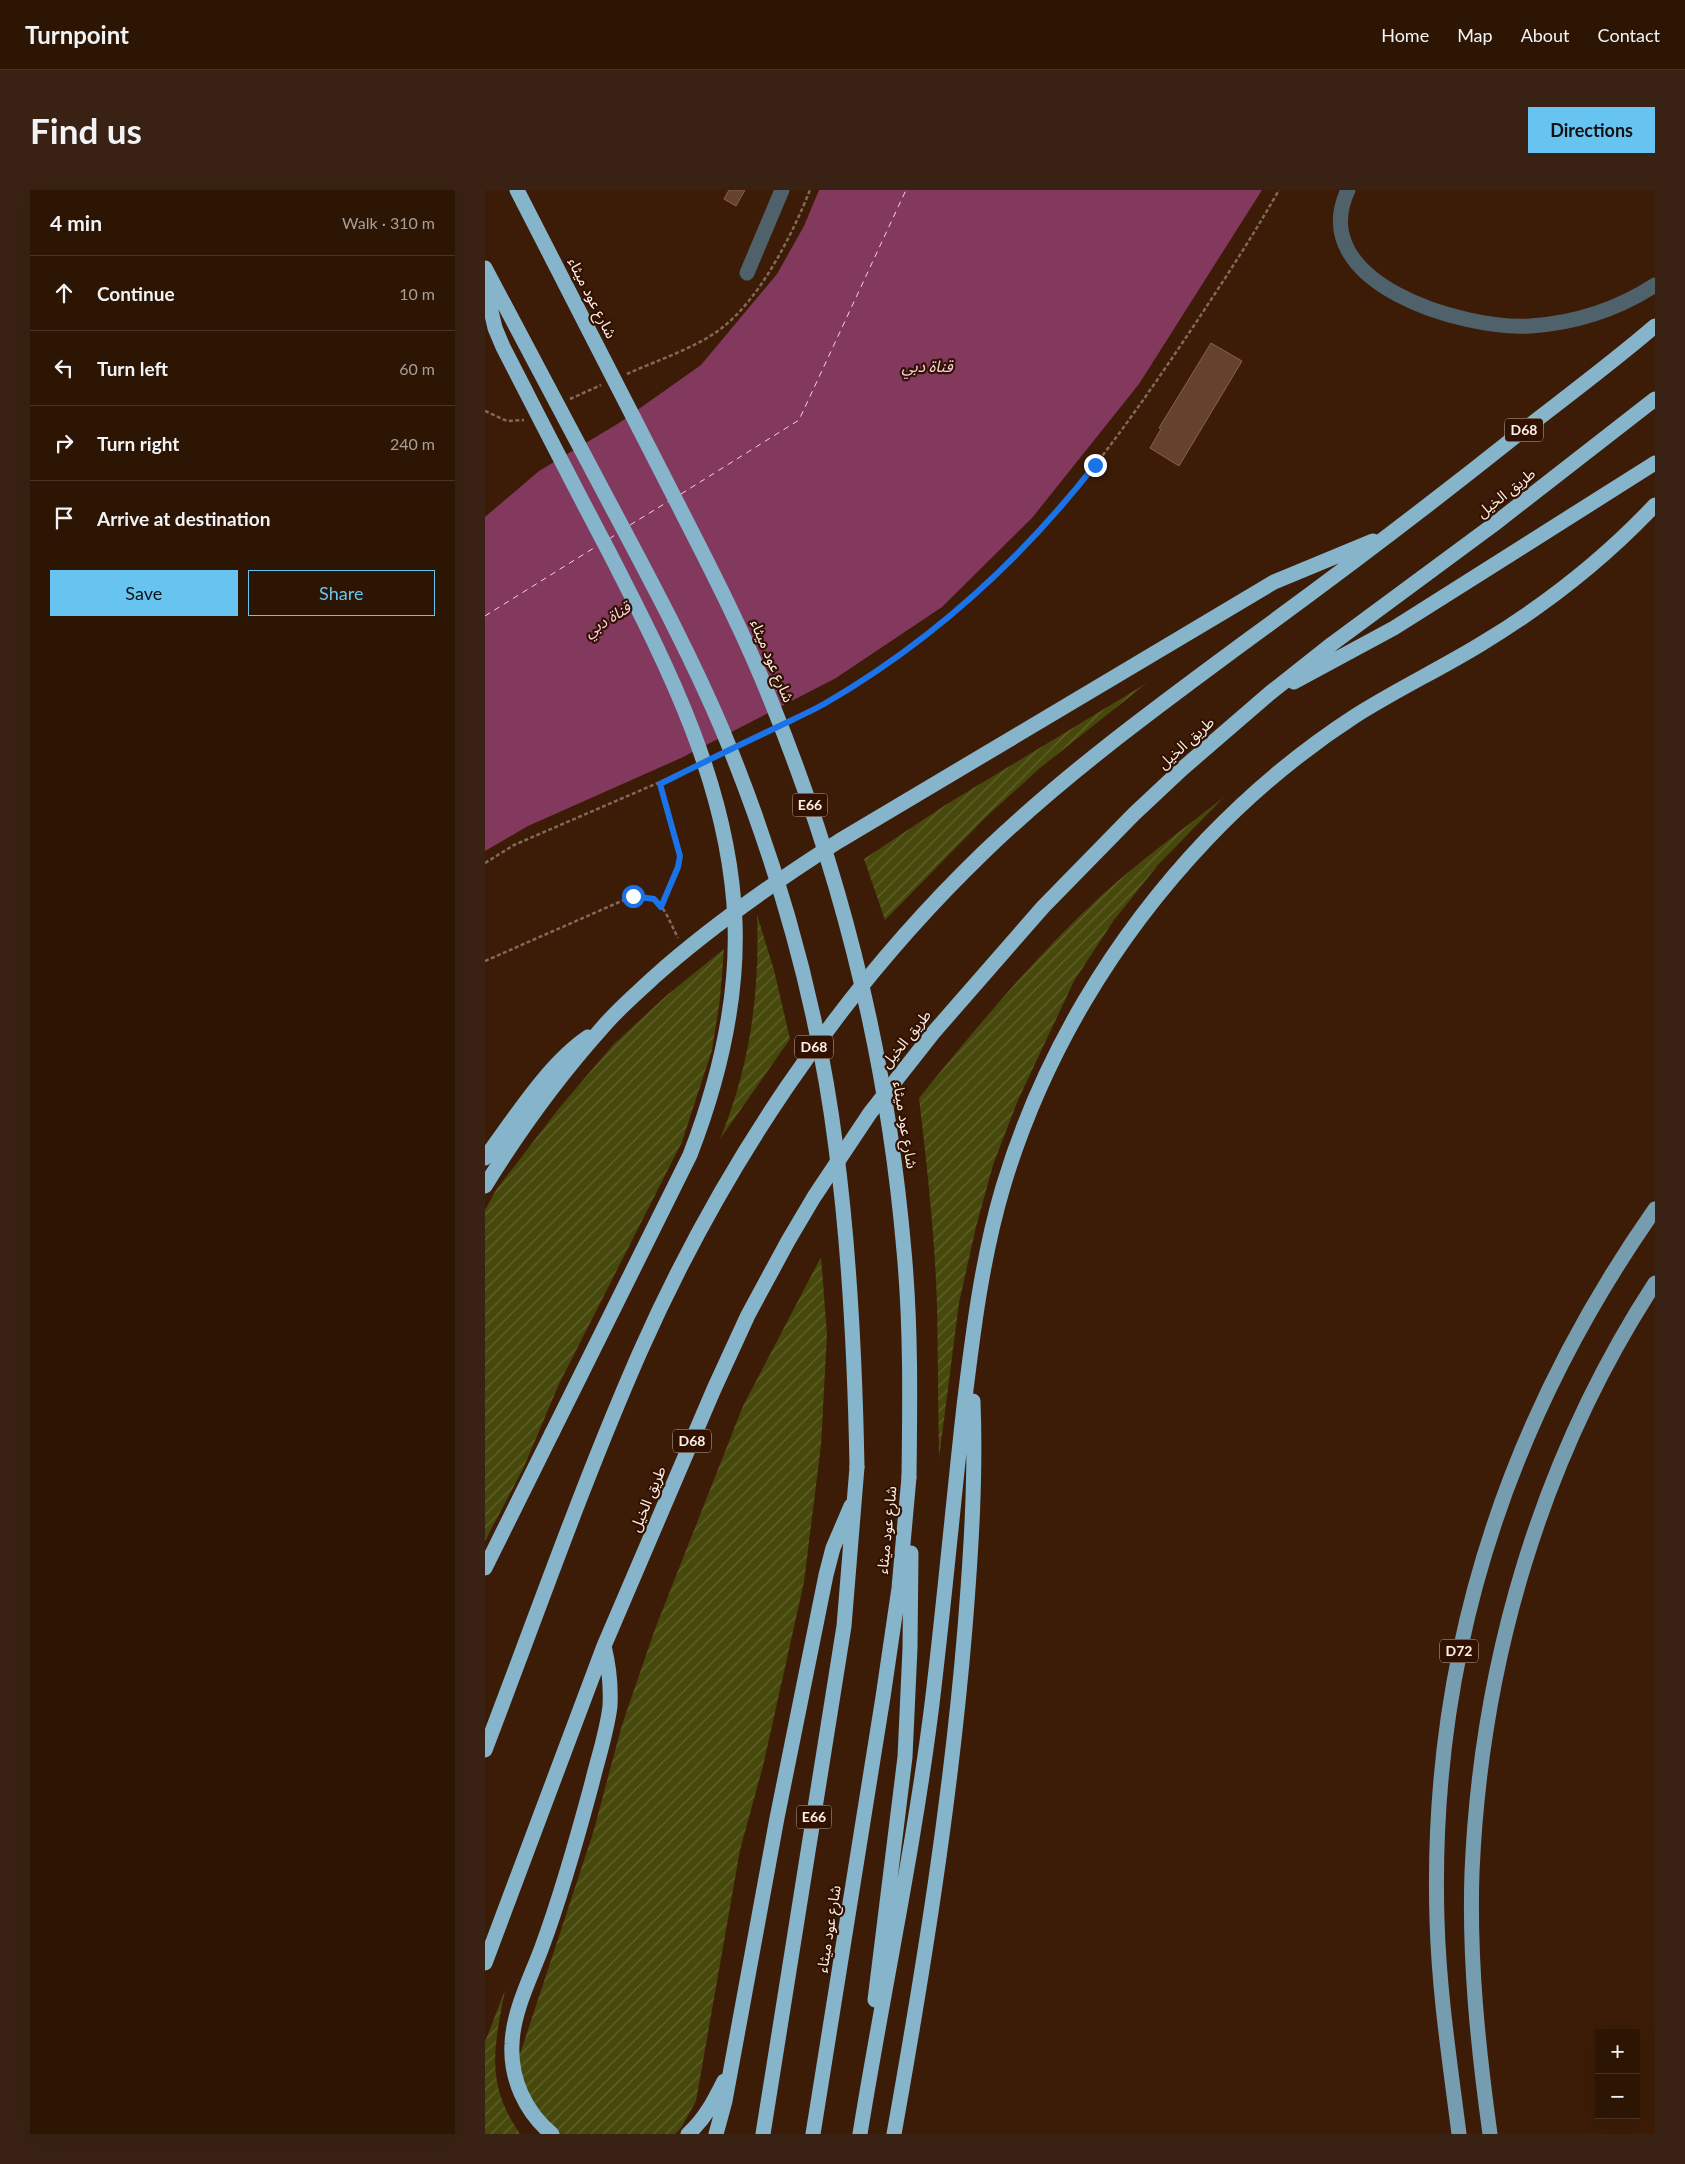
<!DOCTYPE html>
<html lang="en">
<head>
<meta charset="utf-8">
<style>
	body { margin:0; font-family:Lato,"Noto Sans Arabic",sans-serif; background:#392213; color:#f1f3f6 }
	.controls { position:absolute; right:15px; bottom:15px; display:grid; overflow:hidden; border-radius:0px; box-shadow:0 5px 20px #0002 }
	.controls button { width:45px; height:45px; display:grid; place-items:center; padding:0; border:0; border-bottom:1px solid #483426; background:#2d1504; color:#f1f3f6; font:25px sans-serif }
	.stop { position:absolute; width:15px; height:15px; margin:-11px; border:4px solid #1a73e8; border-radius:50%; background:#fff }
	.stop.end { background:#1a73e8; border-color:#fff; box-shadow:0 1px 5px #0008 }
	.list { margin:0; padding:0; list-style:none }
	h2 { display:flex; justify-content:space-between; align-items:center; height:65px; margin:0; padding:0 20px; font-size:21px }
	h2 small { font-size:16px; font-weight:400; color:#a79f9a }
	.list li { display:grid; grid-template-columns:32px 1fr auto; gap:15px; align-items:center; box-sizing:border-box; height:75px; padding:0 20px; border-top:1px solid #483426 }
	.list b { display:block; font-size:19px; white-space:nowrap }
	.list em { font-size:16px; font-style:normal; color:#a79f9a }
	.actions { display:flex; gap:10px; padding:15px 20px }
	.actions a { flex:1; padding:11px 0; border:1px solid #67c4f0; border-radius:0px; text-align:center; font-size:18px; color:#67c4f0 }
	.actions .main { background:#67c4f0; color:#111 }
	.icon { flex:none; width:28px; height:28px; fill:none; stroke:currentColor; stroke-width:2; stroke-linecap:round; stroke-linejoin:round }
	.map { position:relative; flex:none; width:1170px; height:1944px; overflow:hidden; border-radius:0px }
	header { display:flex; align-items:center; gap:30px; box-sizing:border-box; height:70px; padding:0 25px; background:#2d1504; border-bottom:1px solid #483426 }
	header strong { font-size:24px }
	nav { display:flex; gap:28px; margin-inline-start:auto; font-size:18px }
	.intro { display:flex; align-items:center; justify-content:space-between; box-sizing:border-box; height:120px; padding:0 30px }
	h1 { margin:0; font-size:35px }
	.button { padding:12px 22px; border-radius:0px; background:#67c4f0; color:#111; font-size:18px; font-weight:700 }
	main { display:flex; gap:30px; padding:0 30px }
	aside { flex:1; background:#2d1504; border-radius:0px; box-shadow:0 5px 20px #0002 }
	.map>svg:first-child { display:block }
</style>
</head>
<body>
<header>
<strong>Turnpoint</strong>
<nav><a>Home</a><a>Map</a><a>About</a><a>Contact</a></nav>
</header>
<div class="intro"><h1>Find us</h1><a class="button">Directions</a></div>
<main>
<aside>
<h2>4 min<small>Walk · 310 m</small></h2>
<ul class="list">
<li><svg class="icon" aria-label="ahead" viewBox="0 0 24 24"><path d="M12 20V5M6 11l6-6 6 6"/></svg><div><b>Continue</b></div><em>10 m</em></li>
<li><svg class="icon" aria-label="left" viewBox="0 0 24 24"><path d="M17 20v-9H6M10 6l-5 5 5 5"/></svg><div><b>Turn left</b></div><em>60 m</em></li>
<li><svg class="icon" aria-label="right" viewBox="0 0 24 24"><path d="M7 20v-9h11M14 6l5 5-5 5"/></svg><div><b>Turn right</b></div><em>240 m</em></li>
<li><svg class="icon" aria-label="arrive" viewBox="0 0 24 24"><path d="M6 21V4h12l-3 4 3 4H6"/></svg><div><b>Arrive at destination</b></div></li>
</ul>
<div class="actions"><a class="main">Save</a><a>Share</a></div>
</aside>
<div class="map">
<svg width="1170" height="1944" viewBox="0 0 1170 1944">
	<defs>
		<pattern id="garden-furrows" width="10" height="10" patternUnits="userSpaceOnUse" patternTransform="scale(1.25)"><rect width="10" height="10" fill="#47480c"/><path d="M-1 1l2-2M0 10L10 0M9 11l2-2" fill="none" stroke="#63632f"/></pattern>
	</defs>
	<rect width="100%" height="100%" fill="#3c1c06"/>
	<!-- garden -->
	<path fill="url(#garden-furrows)" d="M662,493l-107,85 -53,48 -102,104 -21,-61 83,-55z
		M739,607l-66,68 -44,55 -40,61 -56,119 -25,65 -17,62 -17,76 -20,155c-1,-50 -1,-101 -2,-152 -2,-70 -10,-139 -18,-208 58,-71 116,-142 183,-203 39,-35 81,-66 122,-98z
		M272,725l17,55 16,69 -70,100c30,-72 40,-147 37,-224z
		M239,759l-4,50 -8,51 -30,92 -123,242 -36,85 -38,72v-331l11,-20 64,-83 53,-62 53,-49z
		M336,1067l6,77 -6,111 -17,137 -41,184 -23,84 -44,251 -15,27 -6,6h-129l-21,-30 -6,-47 74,-224 29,-108 33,-96 88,-223z
		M20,1800c-11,58 -20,93 15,144h-35v-92z"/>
	<!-- water -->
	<path fill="#83385e" d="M334,0h443l-123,194 -107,134 -90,89 -106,71 -155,80 -153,68 -43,25v-334l54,-46 80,-48 82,-58 76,-91 27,-48z"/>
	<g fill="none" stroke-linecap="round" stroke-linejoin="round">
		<!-- ferry -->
		<path stroke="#fbcee2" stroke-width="1" stroke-dasharray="6 5" stroke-linecap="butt" d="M196,304l118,-74 107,-230
			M145,335l39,-24
			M124,349l9,-6
			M0,426l112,-70"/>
	</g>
	<!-- building -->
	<path fill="#66422d" stroke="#87614b" d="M244,0h16l-9,16 -12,-7z
		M726,153l31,18 -63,105 -29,-18 11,-19 -2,-1z"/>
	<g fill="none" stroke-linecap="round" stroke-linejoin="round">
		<!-- path -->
		<path stroke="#836959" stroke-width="2.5" stroke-dasharray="4 2.5" stroke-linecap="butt" d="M142,184c30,-14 70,-26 96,-47 38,-30 69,-92 87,-137
			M85,209l31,-14
			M0,221l22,10 17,-1
			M309,529c88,-44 178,-113 245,-186 58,-65 108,-137 156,-209 29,-44 58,-88 84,-134
			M259,553l22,-11
			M175,594l20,71 -2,12 -17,40
			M0,673l29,-18 176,-76
			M0,771l148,-65c31,1 32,17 45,42"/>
		<!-- street -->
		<path stroke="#4f616b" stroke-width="15" d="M863,0c-44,93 115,140 182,136 44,-3 88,-17 125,-41
			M262,83l35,-83"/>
		<!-- primary -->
		<path stroke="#769cb0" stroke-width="15" d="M974,1944c-9,-71 -20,-142 -22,-214 -8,-260 69,-498 218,-711
			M1005,1944c-12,-87 -21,-174 -18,-262 9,-209 69,-414 183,-589"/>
		<!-- highway -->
		<path stroke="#85b4cb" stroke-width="15" d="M809,492l100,-54 261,-165
			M0,968c29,-39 63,-94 103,-121
			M0,996c34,-55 74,-110 117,-158 15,-18 34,-34 51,-50 58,-52 120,-95 186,-137l435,-259 99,-41
			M0,1378l67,-135
			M0,1560c51,-133 98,-268 155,-398 82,-185 197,-358 343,-499 82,-79 174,-146 266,-214 92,-67 183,-136 272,-207 45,-35 91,-69 134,-106
			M0,1773l119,-317 110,-257 34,-74 40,-74 26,-44 56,-84 63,-80 110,-126 91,-93 48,-45 88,-76 62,-49 161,-119 162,-126
			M390,1810l30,-243 5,-109 1,-95
			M67,1944c-27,-22 -42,-56 -40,-90 1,-33 19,-67 30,-97 20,-54 35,-108 50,-164 6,-25 15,-51 18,-77 1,-20 -1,-40 -6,-60
			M203,1944c17,-15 26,-33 36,-53
			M231,1944l9,-33 52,-283 49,-243 7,-27 18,-42
			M278,1944l81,-508 13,-159
			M328,1944l70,-437 16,-109 10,-111
			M375,1944c23,-143 54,-285 72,-430 12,-99 21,-199 32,-298 9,-74 18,-148 39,-219 39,-130 110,-249 204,-348 44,-46 94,-88 148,-123 41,-26 85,-47 126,-72 63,-38 123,-85 174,-139
			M409,1944c30,-168 57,-336 71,-506 6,-75 11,-152 8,-227"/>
		<!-- highway-bridge -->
		<path stroke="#85b4cb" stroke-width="15" d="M32,0c49,96 98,191 147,287 38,75 78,150 109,229 70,173 115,358 131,545 7,75 6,150 5,226
			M0,78c44,83 88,166 132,249 37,70 74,139 105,212 55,133 96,276 114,419 14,106 19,212 21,319
			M0,95l10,43 8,19c35,68 70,137 106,205 60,117 121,236 126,370 3,81 -16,158 -45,233l-138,278"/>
	</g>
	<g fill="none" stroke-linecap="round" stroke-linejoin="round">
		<!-- route -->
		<path stroke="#1a73e8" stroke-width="6" d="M148,706l21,3 7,8 17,-40 2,-11 -20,-72c36,-18 73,-36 109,-53 18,-9 37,-17 55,-27 105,-61 196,-143 271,-239"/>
	</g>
	<g text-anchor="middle" stroke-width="4.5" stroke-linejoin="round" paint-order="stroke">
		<!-- shield labels -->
		<g fill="#311200" stroke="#c0ada3" stroke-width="1">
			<rect x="1020" y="228.5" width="38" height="23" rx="4"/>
			<rect x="307.5" y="603.5" width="35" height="23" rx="4"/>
			<rect x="310" y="845.5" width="38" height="23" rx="4"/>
			<rect x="188" y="1239.5" width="38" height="23" rx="4"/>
			<rect x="955" y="1449.5" width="38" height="23" rx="4"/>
			<rect x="311.5" y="1615.5" width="35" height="23" rx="4"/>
		</g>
		<g font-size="14" font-weight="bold" fill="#fef0e9">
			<text x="1039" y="245">D68</text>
			<text x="325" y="620">E66</text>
			<text x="329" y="862">D68</text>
			<text x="207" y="1256">D68</text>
			<text x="974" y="1466">D72</text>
			<text x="329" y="1632">E66</text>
		</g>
		<!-- street labels -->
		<g font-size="15" fill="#fef0e9" stroke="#311200">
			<text transform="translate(107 108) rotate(63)" y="5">شارع عود ميثاء</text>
			<text transform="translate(1021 303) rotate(-38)" y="5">طريق الخيل</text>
			<text transform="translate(287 471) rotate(67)" y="5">شارع عود ميثاء</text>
			<text transform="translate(701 553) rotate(-42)" y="5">طريق الخيل</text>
			<text transform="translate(421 849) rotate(-51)" y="5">طريق الخيل</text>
			<text transform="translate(420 935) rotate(81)" y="5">شارع عود ميثاء</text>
			<text transform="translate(163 1309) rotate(-67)" y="5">طريق الخيل</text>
			<text transform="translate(402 1340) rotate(-84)" y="5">شارع عود ميثاء</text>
			<text transform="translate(344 1739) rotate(-81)" y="5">شارع عود ميثاء</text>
		</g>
		<!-- water labels -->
		<g font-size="16" font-style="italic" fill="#fbcee2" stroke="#311200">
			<text x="442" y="182">قناة دبي</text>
			<text transform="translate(122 429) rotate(-32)" y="6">قناة دبي</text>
		</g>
	</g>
</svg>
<div class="controls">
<button>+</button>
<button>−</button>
</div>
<div class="stop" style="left:148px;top:706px"></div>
<div class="stop end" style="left:610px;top:275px"></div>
</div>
</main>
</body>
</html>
